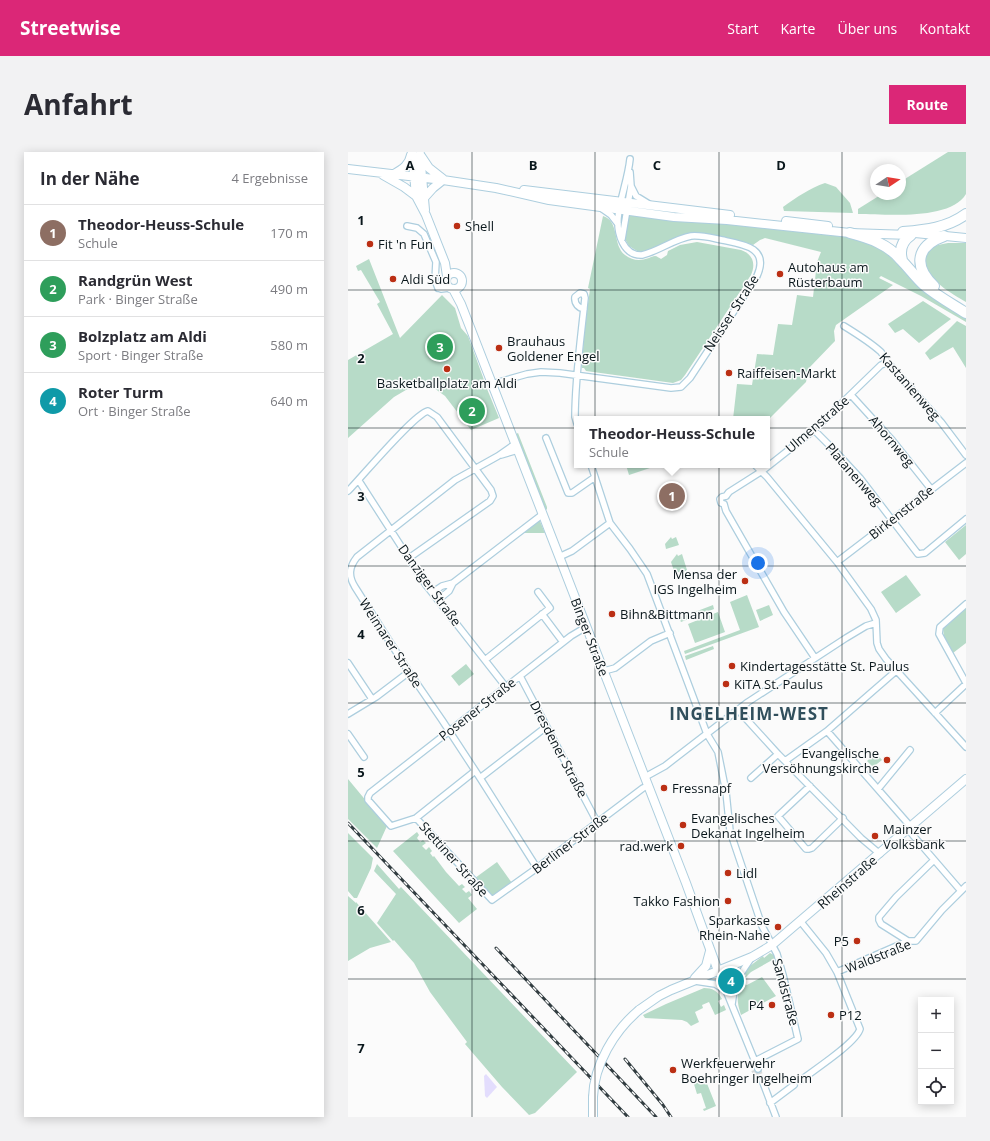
<!DOCTYPE html>
<html lang="de">
<head>
<meta charset="utf-8">
<style>
	body { margin:0; font-family:"Open Sans",sans-serif; background:#f2f2f3; color:#2b2b33 }
	.controls { position:absolute; right:12px; bottom:12px; display:grid; overflow:hidden; border-radius:0px; box-shadow:0 2px 10px #0003 }
	.controls button { width:36px; height:36px; display:grid; place-items:center; padding:0; border:0; border-bottom:1px solid #e1e1e2; background:#fff; color:#2b2b33; font:20px sans-serif }
	.compass { position:absolute; left:522px; top:12px; width:36px; height:36px; border-radius:50%; background:#fff; box-shadow:0 2px 10px #0003; rotate:78deg }
	.you { position:absolute; left:410px; top:411px; width:14px; height:14px; margin:-10px; border:3px solid #fff; border-radius:50%; background:#1a73e8; box-shadow:0 0 0 6px #1a73e833 }
	.badge { display:grid; place-items:center; width:26px; height:26px; border-radius:50%; background:#db2777; color:#fff; font-size:13px; font-weight:700 }
	.pin { position:absolute; translate:-50% -50%; border:2px solid #fff; box-shadow:0 1px 4px #0006 }
	.popup { position:absolute; left:226px; top:264px; width:196px; height:52px; box-sizing:border-box; display:grid; place-content:center; border-radius:0px; background:#fff; filter:drop-shadow(0 1px 3px #0005); font-size:13px; white-space:nowrap; color:#7c7c81 }
	.popup b { font-size:15px; color:#2b2b33 }
	.popup::after { content:''; position:absolute; left:50%; top:100%; margin-left:-8px; border:8px solid transparent; border-top-color:#fff }
	.list { margin:0; padding:0; list-style:none }
	h2 { display:flex; justify-content:space-between; align-items:center; height:52px; margin:0; padding:0 16px; font-size:17px }
	h2 small { font-size:13px; font-weight:400; color:#7c7c81 }
	.list li { display:grid; grid-template-columns:26px 1fr auto; gap:12px; align-items:center; box-sizing:border-box; height:56px; padding:0 16px; border-top:1px solid #e1e1e2 }
	.list b { display:block; font-size:15px; white-space:nowrap }
	.list p { margin:0; font-size:13px; white-space:nowrap; color:#7c7c81 }
	.list em { font-size:13px; font-style:normal; color:#7c7c81 }
	.icon { flex:none; width:22px; height:22px; fill:none; stroke:currentColor; stroke-width:2; stroke-linecap:round; stroke-linejoin:round }
	.map { position:relative; flex:none; width:618px; height:965px; overflow:hidden; border-radius:0px }
	header { display:flex; align-items:center; gap:24px; box-sizing:border-box; height:56px; padding:0 20px; background:#db2777; color:#fff }
	header strong { font-size:19px }
	nav { display:flex; gap:22px; margin-inline-start:auto; font-size:14px }
	.intro { display:flex; align-items:center; justify-content:space-between; box-sizing:border-box; height:96px; padding:0 24px }
	h1 { margin:0; font-size:28px }
	.button { padding:10px 18px; border-radius:0px; background:#db2777; color:#fff; font-size:14px; font-weight:700 }
	main { display:flex; gap:24px; padding:0 24px }
	aside { flex:1; background:#fff; border-radius:0px; box-shadow:0 2px 10px #0003 }
	.map>svg:first-child { display:block }
</style>
</head>
<body>
<header>
<strong>Streetwise</strong>
<nav><a>Start</a><a>Karte</a><a>Über uns</a><a>Kontakt</a></nav>
</header>
<div class="intro"><h1>Anfahrt</h1><a class="button">Route</a></div>
<main>
<aside>
<h2>In der Nähe<small>4 Ergebnisse</small></h2>
<ul class="list">
<li><span class="badge" style="background:#8d6e63">1</span><div><b>Theodor-Heuss-Schule</b><p>Schule</p></div><em>170 m</em></li>
<li><span class="badge" style="background:#2e9e5b">2</span><div><b>Randgrün West</b><p>Park · Binger Straße</p></div><em>490 m</em></li>
<li><span class="badge" style="background:#2e9e5b">3</span><div><b>Bolzplatz am Aldi</b><p>Sport · Binger Straße</p></div><em>580 m</em></li>
<li><span class="badge" style="background:#0f9aa8">4</span><div><b>Roter Turm</b><p>Ort · Binger Straße</p></div><em>640 m</em></li>
</ul>
</aside>
<div class="map">
<svg width="618" height="965" viewBox="0 0 618 965">
	<rect width="100%" height="100%" fill="#fbfbfb"/>
	<!-- green -->
	<path fill="#b7dbc8" d="M600,0h18v42c-16,27 -81,20 -108,20v-5l24,-15h18v-12z
		M477,31l11,4 14,16 3,10 -69,-2 -1,-4c14,-10 27,-19 42,-24z
		M282,63l60,7 24,1 141,15 26,10 23,22 48,39 14,10v3l-45,-26 -40,-20 -2,2 14,7 -57,40 -2,6 1,10 -26,27 -3,14 -39,39v-2h-34l4,-35 15,1 5,-31 16,1 5,-31 14,1 5,-30 16,2 4,-35 4,-10 -56,-14 -5,2 -7,5 -12,-4 -60,-4 -36,14h-8l-8,-5 -4,-7 3,-22z
		M255,64c17,5 9,29 22,39 8,6 15,6 24,3 2,-1 4,-2 6,-2 2,0 4,2 6,3l6,-4 1,-4 12,-6 17,-3 44,8c12,4 15,14 10,25l-66,100 -4,5 -8,3 -87,-12 -2,-3h-2l2,-36 6,-43 -2,-1z
		M600,91h18v59c-14,-8 -45,-25 -40,-45 3,-11 11,-12 22,-14z
		M21,107l31,79 42,-43 13,13 6,20 7,8 16,44 -3,2 1,3 3,-1 14,34 -28,12 -26,-34 -22,-16 -29,17 -46,41v-78l45,-26 -16,-30 3,-2 -19,-32 -3,1 -2,-5z
		M575,149l28,18 -32,24 -16,-14 -8,4 -7,-9z
		M609,169l9,5v42l-13,-21 -23,13 -5,-7z
		M170,281l29,74v2l-1,1 -7,-10 -24,-63 1,-3z
		M278,313h23l1,3 -21,7z
		M191,367l6,14h-22v-1z
		M618,373v29l-7,6 -14,-18z
		M323,385l1,2 4,-2 3,8 -13,4 -1,-5z
		M329,402l1,2 4,-2 5,16 -5,3 -8,-2 -3,-9z
		M558,423l15,20 -25,18 -15,-21z
		M399,443l12,32 -74,27 -1,-3 56,-21 -10,-28z
		M365,453l1,4 -33,13 -2,-4z
		M421,453l4,10 -13,6 -4,-11z
		M618,456v35l-13,10 -9,-17 -1,-7z
		M370,460l7,20 -30,11 -7,-19z
		M365,494l1,3 -28,11 -1,-4z
		M118,512l8,10 -15,12 -8,-10z
		M528,601l6,7 -9,7 -6,-6z
		M0,627l39,47 -10,22 -29,-29z
		M69,680l2,3 -2,3 3,4 3,-2 3,3 -4,3 4,4 3,-3 3,4 -2,2 3,4 1,-1 12,16 13,14 3,-2 3,3 -3,2 4,4 3,-2 3,4 -4,3 9,11 -18,14 -66,-72z
		M0,681l25,25 -2,10 -14,30h-3l-6,-7z
		M149,710l15,21 -20,14 -17,-19z
		M29,712l22,25 2,-2 176,185 -42,41 -6,2 -27,-28 -37,-43 2,-2 -37,-50 -16,-29 -20,-23 -1,1 -16,-18 19,-29 -22,-23z
		M0,744l8,7v-1l35,40 -21,6 -22,13z
		M422,801l4,2 11,41 -2,1 -9,-38 -23,13 -8,8 3,-5 -2,-2 6,-7 13,-10 1,2z
		M414,825l14,19 -35,19c-4,-12 -5,-21 0,-32l6,2z
		M356,836c8,0 14,3 18,11l-4,2 3,6 3,-2 2,5 -11,5 -6,-13 -7,3 1,3 -8,4 4,10 -8,4 -4,-4 -5,-2 -37,-2 -2,-3 23,-11z
		M353,924h3l12,30 -12,5 -1,-2 3,-1 -5,-15 -4,1 -4,-13 1,-2z"/>
	<!-- water -->
	<path fill="#e3ddfd" d="M138,922l11,13 -10,11 -2,-2 -1,-20z"/>
	<g fill="none" stroke-linecap="round" stroke-linejoin="round">
		<!-- minor-tunnel -->
		<path stroke="#d7d9da" stroke-width="5.5" stroke-dasharray="5.5 3" stroke-linecap="butt" d="M410,917l4,11
			M406,918l4,11"/>
		<!-- minor casing -->
		<g stroke="#adcede" stroke-width="8">
			<path id="minor" d="M283,34l5,10 13,8
				M253,56l10,7 7,9
				M59,74l10,2 7,6 12,28 -1,18 3,8
				M274,87l9,-53 -1,-14
				M90,136l3,1 8,-1
				M90,136l8,-6
				M496,174c13,8 26,16 37,26 4,5 4,11 9,13l51,57 25,33
				M144,232l35,-10 14,-2 19,1 111,15 10,-1 9,-9 67,-102c13,-29 -15,-32 -35,-36 -10,-2 -20,-5 -31,-4 -17,3 -32,15 -49,19 -19,1 -25,-22 -24,-37 2,-20 10,-39 12,-59
				M503,243l41,45 39,49
				M229,272l-2,-7c0,-39 6,-79 10,-119l-1,-4 -4,-1 -5,4c-1,7 4,11 9,12
				M466,278l22,22 24,26 58,76 7,-1 41,-34
				M198,286l22,55h4l23,-16
				M167,292l-17,12 -43,24 -98,77c-8,10 -9,19 -2,30l54,85 33,48 38,58 57,90
				M153,303l17,-5
				M243,313l19,58 20,26 17,25 60,160 11,18 8,40 4,39 32,95 15,28 6,21 15,64 -43,22
				M407,313l12,12 70,85 34,47 5,11 1,23 2,6 7,10 80,88
				M11,329l67,104 80,102
				M0,339c14,-14 66,-77 80,-80l9,6 54,73 2,6 -3,5 -81,57
				M378,344l3,-4 33,-21 52,-41 67,-65 6,-2
				M376,352l2,7 58,101 31,46
				M376,352l-3,-1 -1,-4 2,-2 4,-1
				M211,405l13,-6 38,-28
				M489,410l129,-99
				M85,440l9,-6 11,-3 90,-69
				M90,448l11,-9 4,-8
				M618,452l-26,23 -1,7 27,49
				M194,462l21,28
				M137,508l65,-52 -12,-16
				M0,511l24,36
				M256,519l11,-3 36,-27 19,-8
				M172,524l77,146
				M390,558l40,44 83,84 19,16
				M587,561l31,-29
				M0,562l28,-17 33,-25
				M479,579l84,96
				M0,582l16,23
				M437,609l42,-30 69,-60
				M127,619l-59,47 -25,8 -23,-26v-3l2,-4 201,-157 15,-9
				M297,625l20,-11 83,-64 98,-64 20,-12 10,-3
				M132,626l66,-51
				M403,626l27,-24
				M462,634l-32,30 28,33h3l3,-1 31,-30
				M530,637l32,-39
				M68,666l76,82 45,-32 106,-80 5,-2
				M563,681l50,58
				M560,789l-27,-17 -2,-4v-3l17,-20 38,-37
				M370,819l40,98
				M489,820l71,-31h8l26,-31 24,-24
				M347,829l20,3 11,7
				M384,852c3,-24 7,-28 20,-47
				M414,928l14,37
				M453,928c13,-10 55,-37 59,-51l-23,-57 -11,-19 -25,-31
				M422,951l24,-18"/>
		</g>
		<!-- secondary casing -->
		<g stroke="#adcede" stroke-width="10">
			<path id="secondary" d="M64,0l4,44 10,19 19,48 2,13
				M72,2l5,56
				M73,4l8,12 14,11
				M0,17l95,11 53,8 53,12 125,17 53,3 123,13 60,2
				M46,22c9,-5 15,-9 17,-19
				M35,23l21,12 12,9
				M176,38l206,25
				M76,46l9,-10 10,-8
				M438,69l42,5
				M567,81l51,5
				M98 129a8 8 0 1 1 16 0a8 8 0 1 1-16 0Z
				M105,137l8,15 225,579 32,88
				M347,826l11,-12 4,-15
				M291,858l20,-14 12,-6 81,-33 20,-12 194,-166
				M245,965v-20"/>
		</g>
		<!-- motorway casing -->
		<g stroke="#adcede" stroke-width="12">
			<path id="motorway" d="M555,80c23,-2 44,-4 63,-18
				M502,81c19,5 38,11 51,27 8,8 15,18 23,25 13,11 28,19 42,28
				M554,108c-3,-11 0,-19 9,-25
				M586,134c-21,-20 -18,-40 10,-50"/>
		</g>
		<!-- minor -->
		<use href="#minor" stroke="#fff" stroke-width="5.5"/>
		<!-- secondary -->
		<use href="#secondary" stroke="#fff" stroke-width="8"/>
		<!-- motorway -->
		<use href="#motorway" stroke="#fff" stroke-width="10"/>
		<!-- rail casing -->
		<g stroke="#323d41" stroke-width="3">
			<path id="rail" d="M0,671l280,294
				M148,796l160,169
				M277,907l38,46 8,12"/>
		</g>
		<!-- rail -->
		<use href="#rail" stroke="#fbfbfb" stroke-width="1.5" stroke-dasharray="4.5" stroke-linecap="butt"/>
		<!-- secondary-bridge casing -->
		<g stroke="#adcede" stroke-width="10" stroke-linecap="butt">
			<path id="secondary-bridge" d="M245,945c1,-32 21,-66 46,-87"/>
		</g>
		<!-- secondary-bridge -->
		<use href="#secondary-bridge" stroke="#fff" stroke-width="8"/>
	</g>
	<!-- grid -->
	<path fill="none" stroke="#0a171c" stroke-width="1" stroke-opacity="0.55" d="M124,0v965M247,0v965M371,0v965M494,0v965M0,138h618M0,276h618M0,414h618M0,551h618M0,689h618M0,827h618"/>
	<!-- markers -->
	<g fill="#bb2f14" stroke="#fbfbfb" stroke-width="1.5">
		<circle cx="109" cy="74" r="4"/>
		<circle cx="22" cy="92" r="4"/>
		<circle cx="432" cy="122" r="4"/>
		<circle cx="45" cy="127" r="4"/>
		<circle cx="151" cy="196" r="4"/>
		<circle cx="99" cy="217" r="4"/>
		<circle cx="381" cy="221" r="4"/>
		<circle cx="397" cy="429" r="4"/>
		<circle cx="264" cy="462" r="4"/>
		<circle cx="384" cy="514" r="4"/>
		<circle cx="378" cy="532" r="4"/>
		<circle cx="539" cy="608" r="4"/>
		<circle cx="316" cy="636" r="4"/>
		<circle cx="335" cy="673" r="4"/>
		<circle cx="527" cy="684" r="4"/>
		<circle cx="333" cy="694" r="4"/>
		<circle cx="380" cy="721" r="4"/>
		<circle cx="380" cy="749" r="4"/>
		<circle cx="430" cy="775" r="4"/>
		<circle cx="509" cy="789" r="4"/>
		<circle cx="424" cy="853" r="4"/>
		<circle cx="483" cy="863" r="4"/>
		<circle cx="325" cy="918" r="4"/>
	</g>
	<g text-anchor="middle" stroke-width="3" stroke-linejoin="round" paint-order="stroke">
		<!-- poi labels -->
		<g font-size="13" fill="#0a171c" stroke="#fbfbfb" text-anchor="start">
			<text x="117" y="79">Shell</text>
			<text x="30" y="97">Fit 'n Fun</text>
			<text x="440" y="120">Autohaus am<tspan x="440" dy="15">Rüsterbaum</tspan></text>
			<text x="53" y="132">Aldi Süd</text>
			<text x="159" y="194">Brauhaus<tspan x="159" dy="15">Goldener Engel</tspan></text>
			<text x="389" y="226">Raiffeisen-Markt</text>
			<text x="99" y="236" text-anchor="middle">Basketballplatz am Aldi</text>
			<text x="389" y="427" text-anchor="end">Mensa der<tspan x="389" dy="15">IGS Ingelheim</tspan></text>
			<text x="272" y="467">Bihn&amp;Bittmann</text>
			<text x="392" y="519">Kindertagesstätte St. Paulus</text>
			<text x="386" y="537">KiTA St. Paulus</text>
			<text x="531" y="606" text-anchor="end">Evangelische<tspan x="531" dy="15">Versöhnungskirche</tspan></text>
			<text x="324" y="641">Fressnapf</text>
			<text x="343" y="671">Evangelisches<tspan x="343" dy="15">Dekanat Ingelheim</tspan></text>
			<text x="535" y="682">Mainzer<tspan x="535" dy="15">Volksbank</tspan></text>
			<text x="325" y="699" text-anchor="end">rad.werk</text>
			<text x="388" y="726">Lidl</text>
			<text x="372" y="754" text-anchor="end">Takko Fashion</text>
			<text x="422" y="773" text-anchor="end">Sparkasse<tspan x="422" dy="15">Rhein-Nahe</tspan></text>
			<text x="501" y="794" text-anchor="end">P5</text>
			<text x="416" y="858" text-anchor="end">P4</text>
			<text x="491" y="868">P12</text>
			<text x="333" y="916">Werkfeuerwehr<tspan x="333" dy="15">Boehringer Ingelheim</tspan></text>
		</g>
		<!-- street labels -->
		<g font-size="13" fill="#0a171c" stroke="#fbfbfb">
			<text transform="translate(383 161) rotate(-57)" y="5">Neisser Straße</text>
			<text transform="translate(562 234) rotate(49)" y="5">Kastanienweg</text>
			<text transform="translate(469 272) rotate(-41)" y="5">Ulmenstraße</text>
			<text transform="translate(544 289) rotate(50)" y="5">Ahornweg</text>
			<text transform="translate(506 322) rotate(49)" y="5">Platanenweg</text>
			<text transform="translate(553 360) rotate(-38)" y="5">Birkenstraße</text>
			<text transform="translate(82 433) rotate(54)" y="5">Danziger Straße</text>
			<text transform="translate(242 485) rotate(69)" y="5">Binger Straße</text>
			<text transform="translate(43 491) rotate(57)" y="5">Weimarer Straße</text>
			<text transform="translate(129 557) rotate(-38)" y="5">Posener Straße</text>
			<text transform="translate(211 597) rotate(62)" y="5">Dresdener Straße</text>
			<text transform="translate(222 691) rotate(-37)" y="5">Berliner Straße</text>
			<text transform="translate(106 707) rotate(48)" y="5">Stettiner Straße</text>
			<text transform="translate(499 730) rotate(-41)" y="5">Rheinstraße</text>
			<text transform="translate(530 804) rotate(-22)" y="5">Waldstraße</text>
			<text transform="translate(438 840) rotate(75)" y="5">Sandstraße</text>
		</g>
		<!-- district labels -->
		<g font-size="17" font-weight="bold" letter-spacing="1" fill="#314f5c" stroke="#fbfbfb">
			<text x="401" y="568">INGELHEIM-WEST</text>
		</g>
	</g>
	<g font-size="13" text-anchor="middle" font-weight="bold" fill="#0a171c" stroke="#fbfbfb" stroke-width="3" stroke-linejoin="round" paint-order="stroke">
		<text x="62" y="18">A</text>
		<text x="185" y="18">B</text>
		<text x="309" y="18">C</text>
		<text x="433" y="18">D</text>
		<text x="13" y="73">1</text>
		<text x="13" y="211">2</text>
		<text x="13" y="349">3</text>
		<text x="13" y="487">4</text>
		<text x="13" y="625">5</text>
		<text x="13" y="763">6</text>
		<text x="13" y="901">7</text>
	</g>
</svg>
<div class="controls">
<button>+</button>
<button>−</button>
<button><svg class="icon" aria-label="locate" viewBox="0 0 24 24"><circle cx="12" cy="12" r="6"/><path d="M12 2v4M12 18v4M2 12h4M18 12h4"/></svg></button>
</div>
<svg class="compass" viewBox="-18 -18 36 36"><path d="M0-13l5 13h-10z" fill="#e53935"/><path d="M0 13l5-13h-10z" fill="#7c7c81"/></svg>
<div class="you"></div>
<div class="pin badge" style="left:324px;top:344px;background:#8d6e63">1</div>
<div class="popup"><b>Theodor-Heuss-Schule</b>Schule</div>
<div class="pin badge" style="left:124px;top:259px;background:#2e9e5b">2</div>
<div class="pin badge" style="left:92px;top:195px;background:#2e9e5b">3</div>
<div class="pin badge" style="left:383px;top:829px;background:#0f9aa8">4</div>
</div>
</main>
</body>
</html>
